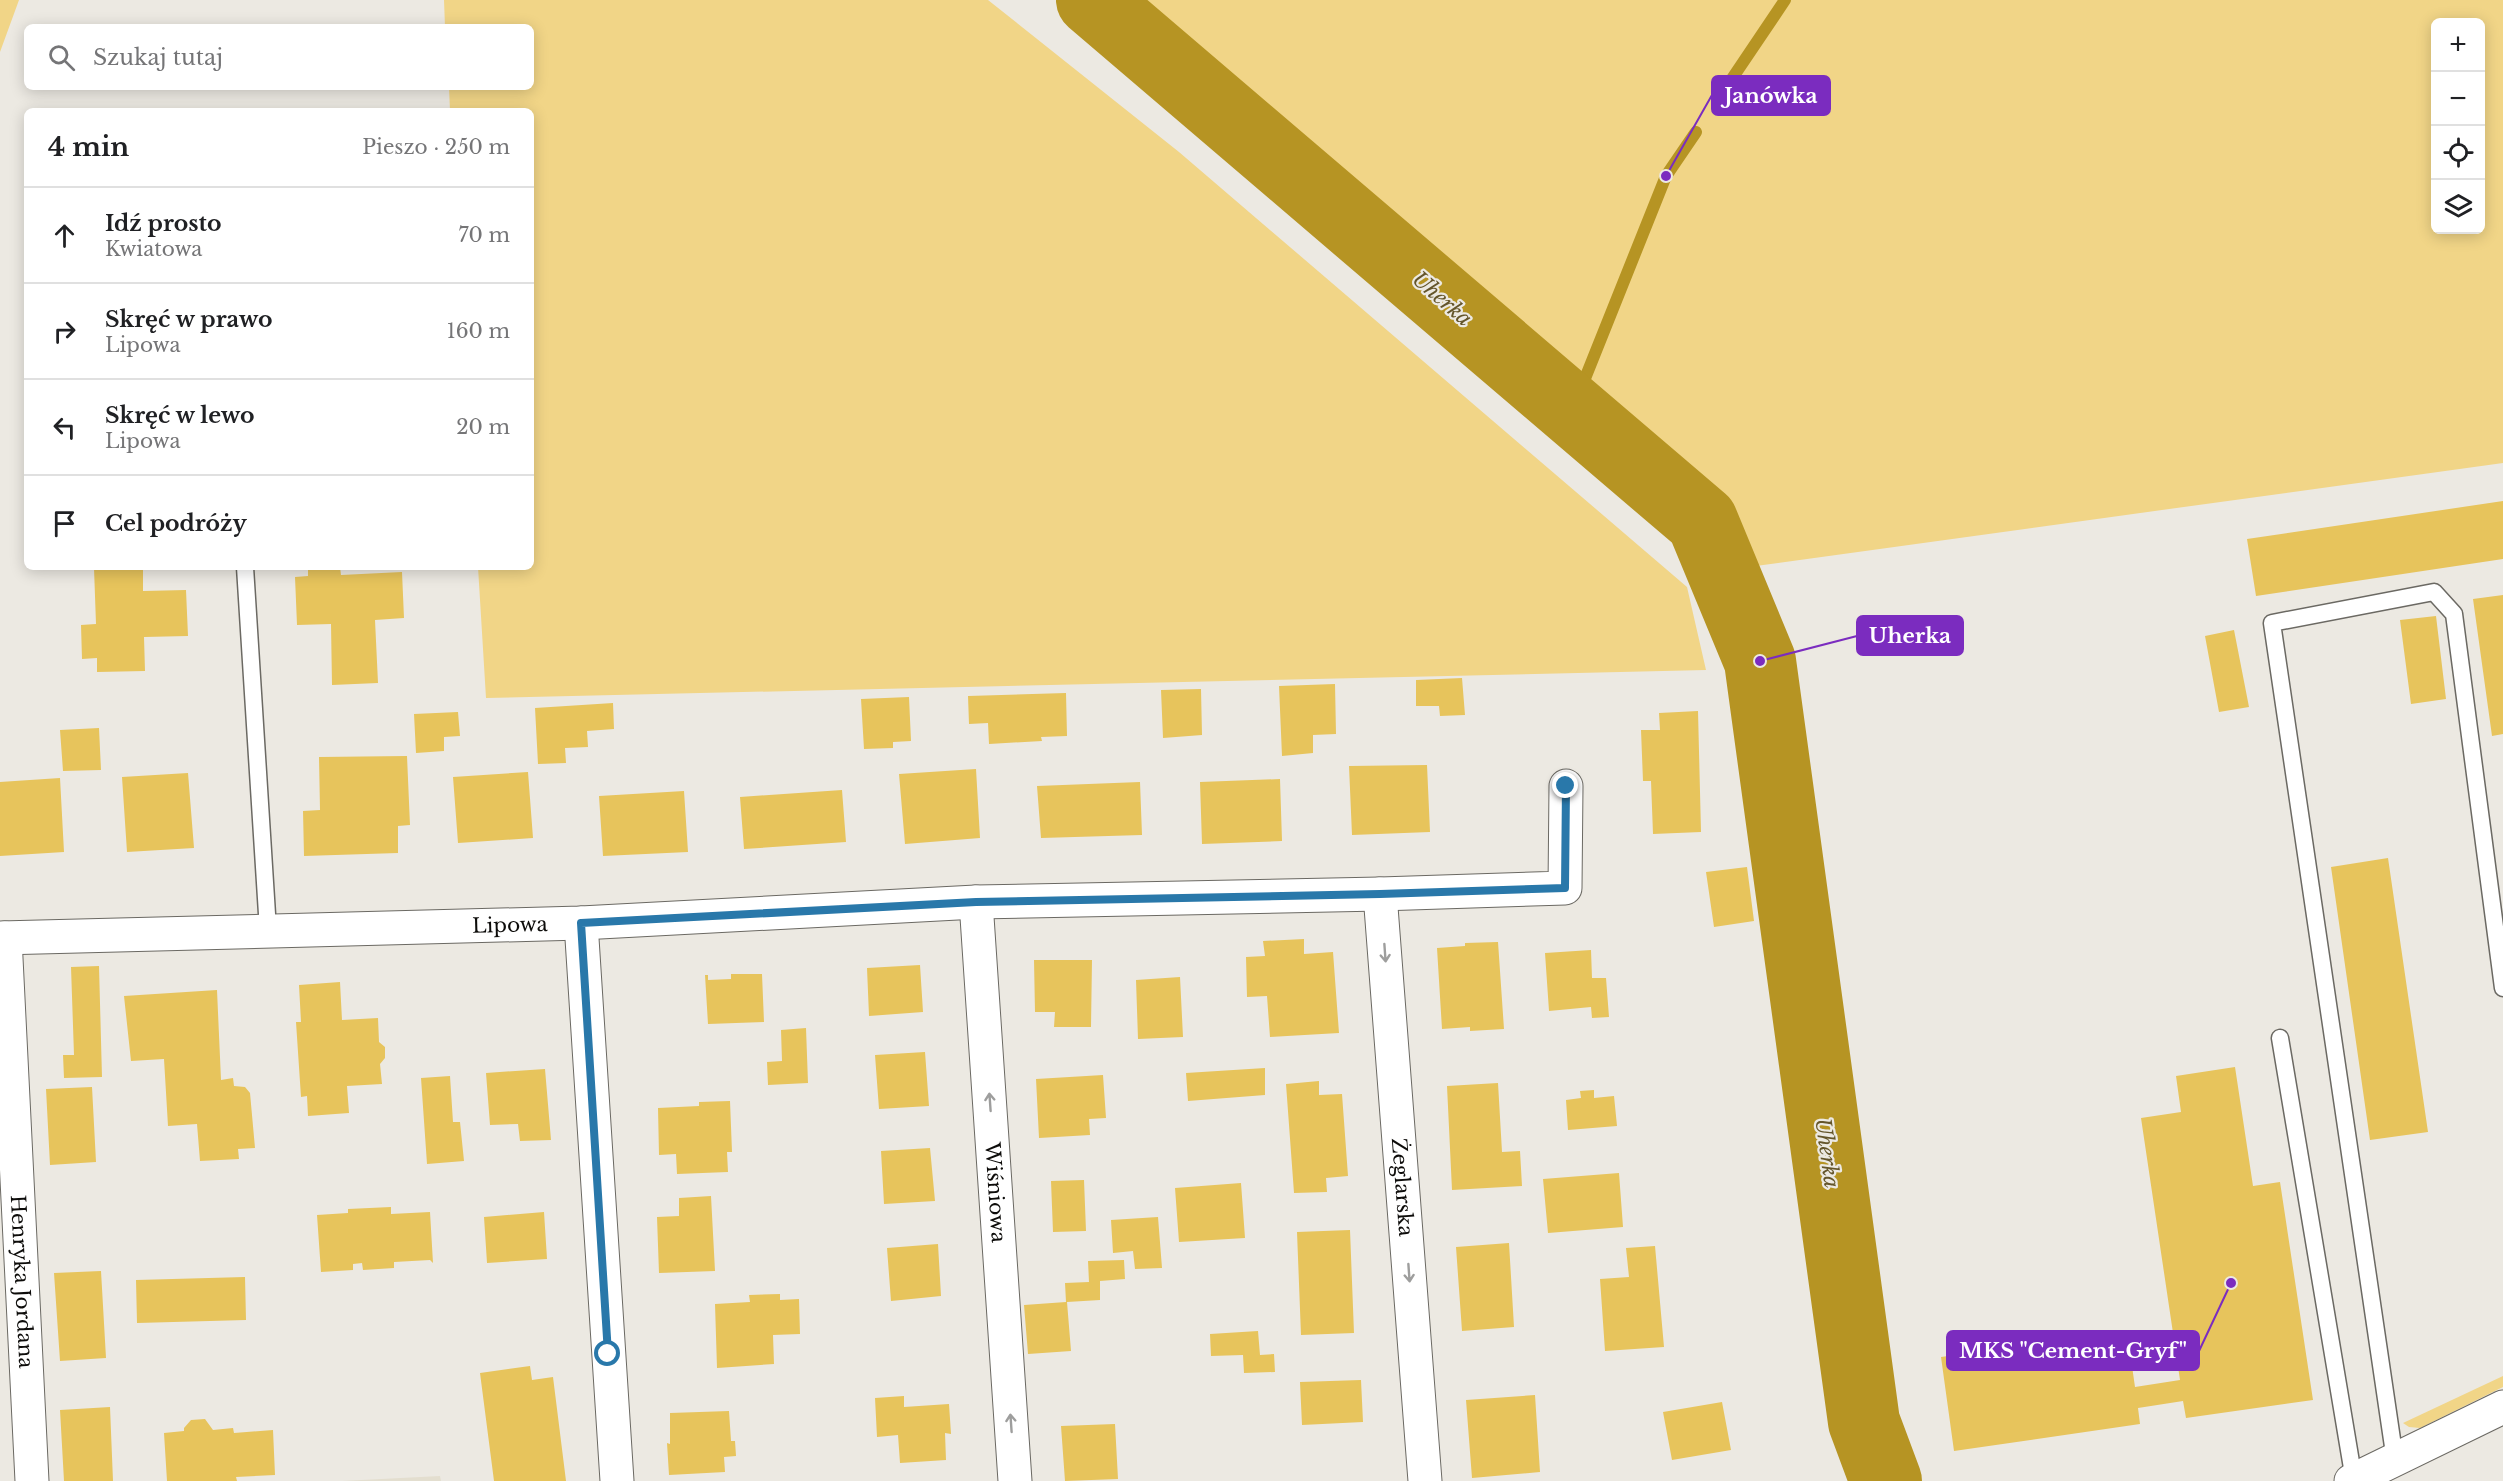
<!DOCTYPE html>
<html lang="pl">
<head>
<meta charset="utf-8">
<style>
	body { margin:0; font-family:"Libre Baskerville",serif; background:#f6f6f6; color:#202124 }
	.controls { position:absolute; right:18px; top:18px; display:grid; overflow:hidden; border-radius:9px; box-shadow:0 3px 15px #0003 }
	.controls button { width:54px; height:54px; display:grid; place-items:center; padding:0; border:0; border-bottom:2px solid #e0e0e0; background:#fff; color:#202124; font:30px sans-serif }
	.stop { position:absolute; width:18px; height:18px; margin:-14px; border:4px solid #2978aa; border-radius:50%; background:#fff }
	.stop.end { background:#2978aa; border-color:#fff; box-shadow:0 2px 6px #0008 }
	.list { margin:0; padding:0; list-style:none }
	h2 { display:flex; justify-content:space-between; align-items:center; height:78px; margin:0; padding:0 24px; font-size:26px }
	h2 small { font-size:20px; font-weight:400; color:#757577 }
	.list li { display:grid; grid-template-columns:39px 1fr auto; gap:18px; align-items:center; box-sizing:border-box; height:96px; padding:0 24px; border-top:2px solid #e0e0e0 }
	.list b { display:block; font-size:22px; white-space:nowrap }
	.list p { margin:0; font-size:20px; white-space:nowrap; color:#757577 }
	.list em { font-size:20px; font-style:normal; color:#757577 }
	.icon { flex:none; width:33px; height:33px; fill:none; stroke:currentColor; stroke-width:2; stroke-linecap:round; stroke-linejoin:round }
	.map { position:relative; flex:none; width:2503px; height:1481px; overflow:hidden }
	.search { position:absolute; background:#fff; box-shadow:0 3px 15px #0003; left:24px; top:24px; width:510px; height:66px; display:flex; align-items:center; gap:15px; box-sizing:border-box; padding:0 21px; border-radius:9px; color:#757577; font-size:22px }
	.panel { position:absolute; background:#fff; box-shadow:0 3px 15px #0003; left:24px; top:108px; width:510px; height:462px; border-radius:9px }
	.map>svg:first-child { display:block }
</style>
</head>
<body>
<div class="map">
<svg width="2503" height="1481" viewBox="0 0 2503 1481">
	<rect width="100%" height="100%" fill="#ece9e2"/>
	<!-- built -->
	<path fill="#e3decf" d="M440,1476l1,5h-99z"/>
	<!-- green -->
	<path fill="#f1d587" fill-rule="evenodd" d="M0,0h19l-19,52z
		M444,0h544l191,152 508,435 19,83 -1220,28 -8,-131h53v-456h-81l-1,-24h82v-60h-86z
		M1123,0h1380v463l-762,105 -26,-68zM2480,22v208h-44v-208z
		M2503,1376v11l-83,41 -11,-1 -6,-4z"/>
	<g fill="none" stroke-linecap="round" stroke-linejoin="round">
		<!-- stream -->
		<path stroke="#b69423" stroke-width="12" d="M1721,95l64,-95
			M1572,411l94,-235 30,-44"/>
		<!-- river -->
		<path stroke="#b69423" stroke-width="72" d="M1092,0l610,521 58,140 104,761 22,59"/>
	</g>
	<!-- building -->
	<path fill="#e7c45c" d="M2503,501v58l-247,37 -9,-57z
		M143,567v24l43,-1 2,46 -44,1 1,34 -48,1v-14l-15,1 -1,-34 15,-1 -2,-56z
		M308,567h32l1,8 61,-3 2,46 -29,2 3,63 -46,2 -1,-61 -34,1 -2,-48 13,-1z
		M2503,595v139l-11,2 -19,-137z
		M2436,616l10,83 -35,5 -11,-84z
		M2234,630l15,77 -30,5 -14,-76z
		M1462,678l3,37 -25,1 -1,-10h-23v-26z
		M1335,684l1,50 -23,1v18l-31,3 -3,-70z
		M1201,689l1,46 -39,3 -2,-48z
		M1066,693l1,43 -26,1 1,4 -53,3 -1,-21 -19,1 -1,-28z
		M909,697l2,44 -18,1v6l-29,1 -3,-50z
		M613,703l1,26 -27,2 1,16 -23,1 1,15 -28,1 -3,-56z
		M1698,711l3,121 -48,2 -2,-53h-8l-2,-51h19l-1,-17z
		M458,712l2,24 -16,1v14l-28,2 -2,-39z
		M99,728l2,42 -38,1 -3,-41z
		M407,756l3,69 -12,1v27l-94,3 -1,-45 17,-1 -1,-53z
		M1427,765l3,67 -78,3 -3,-69z
		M976,769l4,69 -75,6 -6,-70z
		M528,772l5,66 -75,5 -5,-66z
		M188,773l6,75 -67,4 -5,-75z
		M60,778l4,74 -64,4v-74z
		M1280,779l2,62 -80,3 -2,-62z
		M1140,782l2,53 -101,3 -4,-52z
		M842,790l4,52 -102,7 -4,-52z
		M684,791l4,61 -85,4 -4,-60z
		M2388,858l40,274 -58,8 -39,-273z
		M1747,867l7,54 -40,6 -8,-55z
		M1304,939v15l29,-2 6,81 -69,4 -3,-41 -20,1 -1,-40 19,-1 -2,-15z
		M1498,942l6,87 -34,2v-4l-28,2 -5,-81 28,-2v-3z
		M1591,950l1,28h14l3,39 -17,1 -1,-11 -42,4 -4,-58z
		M1034,960h58l-1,67h-37l1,-15h-20z
		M920,965l3,47 -54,4 -2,-48z
		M99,966l3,111 -38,1 -1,-23h11l-3,-88z
		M731,974h31l2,48 -56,2 -3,-49h3v5l23,-1z
		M1180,977l3,60 -45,2 -2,-59z
		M340,982l2,38 36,-2 1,24 6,5v11l-5,6 2,20 -35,2 2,27 -41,3 -1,-20 -6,1 -5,-75h5l-2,-37z
		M217,990l4,90 12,-2 1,8 11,1 5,6 5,55 -17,1 1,10 -39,2 -3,-37 -29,2 -4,-67 -33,2 -7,-65z
		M806,1028l2,55 -40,2 -1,-23 15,-1 -1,-31z
		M925,1052l4,54 -50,3 -4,-54z
		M2235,1067l18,119 27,-4 33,218 -127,18 -3,-17 -45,7 2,16 -186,27 -13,-94 186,-26 8,56 45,-7 -39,-262 40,-6 -5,-36z
		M1265,1068v27l-77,6 -2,-28z
		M545,1069l6,71 -31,1 -2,-17 -28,1 -4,-52z
		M1103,1075l3,43 -17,1 1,16 -51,3 -3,-59z
		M450,1076l3,46h7l4,39 -37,3 -6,-86z
		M1319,1081v14l23,-1 6,82 -22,2 1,14 -33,1 -8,-109z
		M1498,1083l4,69 18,-1 2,35 -70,4 -5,-104z
		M92,1087l4,75 -46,3 -4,-76z
		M1594,1090v8l20,-2 3,30 -49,4 -2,-30 15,-2 -1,-7z
		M730,1101l2,51h-5l1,20 -51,2 -1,-20 -17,1 -1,-47 41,-2v-4z
		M930,1148l5,53 -51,3 -3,-53z
		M1619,1173l4,54 -75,6 -5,-54z
		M1084,1180l2,51 -33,1 -2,-51z
		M1241,1183l4,55 -66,4 -4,-54z
		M711,1196l4,75 -56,2 -2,-56 22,-1v-18z
		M391,1207v7l39,-2 3,51 -3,-3 -36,2v6l-31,2 -1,-7 -9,1v6l-32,2 -4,-57 31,-2v-4z
		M544,1212l3,47 -60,4 -3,-46z
		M1158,1217l4,51 -27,1 -2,-18 -20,2 -2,-33z
		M1350,1230l4,103 -53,2 -4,-103z
		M1509,1243l5,84 -52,4 -6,-84z
		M938,1244l3,52 -50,5 -4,-53z
		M1655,1246l9,101 -59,4 -5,-72 29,-2 -3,-29z
		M1124,1260l1,19 -25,2v19l-33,2 4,49 -43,3 -4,-49 42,-3 -1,-19 24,-1 -1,-21z
		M101,1271l5,87 -46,3 -6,-88z
		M245,1277l1,43 -109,3 -1,-43z
		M780,1294v6l19,-1 1,35 -27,1 1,29 -57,4 -2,-64 35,-2 -1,-7z
		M1258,1331l2,24 14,-1 1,18 -31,1 -1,-18 -32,1 -1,-22z
		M530,1366l2,14 21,-3 13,104h-72l-14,-108z
		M1361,1380l2,42 -61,3 -2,-43z
		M1535,1395l5,77 -68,6 -6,-78z
		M904,1396v11l45,-3 2,30 -6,-1 1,27 -46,3 -2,-28 -21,2 -2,-39z
		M1722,1402l9,48 -59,10 -9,-48z
		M110,1407l3,74h-49l-4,-71z
		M729,1411l2,30h4l1,15 -12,1 1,15 -56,3 -2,-32 3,1v-31z
		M205,1419l8,11 20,-2 1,5 39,-3 2,45 -39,2 1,4h-70l-3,-48 20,-2v-3l7,-8z
		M1115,1424l3,55 -53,2 -4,-55z"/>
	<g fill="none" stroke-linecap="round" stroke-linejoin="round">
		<!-- lane casing -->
		<g stroke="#6b6963" stroke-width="19">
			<path id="lane" d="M245,567l23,363
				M2280,1038l74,442
				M2395,1460l-123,-837 162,-31 20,22 49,374"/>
		</g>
		<!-- street casing -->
		<g stroke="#6b6963" stroke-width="35">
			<g id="street">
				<path id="s1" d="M1380,894l45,587"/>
				<path id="s2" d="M976,902l39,579"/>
				<path d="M581,923l36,558"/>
				<path id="s3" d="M0,938l581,-15 395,-21 404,-8 185,-6 1,-102"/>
				<path id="s4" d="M5,938l27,543"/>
				<path d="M2351,1481l152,-74"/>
			</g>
		</g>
		<!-- lane -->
		<use href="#lane" stroke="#fff" stroke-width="16"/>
		<!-- street -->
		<use href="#street" stroke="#fff" stroke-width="33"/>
	</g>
	<!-- one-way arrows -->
	<defs><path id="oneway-shaft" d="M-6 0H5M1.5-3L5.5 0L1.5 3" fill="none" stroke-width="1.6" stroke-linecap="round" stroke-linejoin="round" transform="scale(1.5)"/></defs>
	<g stroke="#9e9e9d">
		<use href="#oneway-shaft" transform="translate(1385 953) rotate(86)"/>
		<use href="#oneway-shaft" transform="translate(990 1102) rotate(-94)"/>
		<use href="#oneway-shaft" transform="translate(1409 1273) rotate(86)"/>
		<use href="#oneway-shaft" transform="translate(1011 1423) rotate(-94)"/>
	</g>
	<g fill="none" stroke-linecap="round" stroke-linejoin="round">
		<!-- route -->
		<path stroke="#2978aa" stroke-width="8" d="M608,1354l-27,-431 395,-21 404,-8 185,-6 1,-102"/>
	</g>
	<g text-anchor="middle" stroke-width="4.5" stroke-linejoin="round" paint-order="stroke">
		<!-- street labels -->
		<g font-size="20" fill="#0d0c0a" stroke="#ece9e2">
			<text dy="7" stroke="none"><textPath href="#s3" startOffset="510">Lipowa</textPath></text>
			<text dy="7" stroke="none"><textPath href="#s1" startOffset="294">Żeglarska</textPath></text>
			<text dy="7" stroke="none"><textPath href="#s2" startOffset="291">Wiśniowa</textPath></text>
			<text dy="7" stroke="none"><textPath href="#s4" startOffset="344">Henryka Jordana</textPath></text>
		</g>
		<!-- water labels -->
		<g font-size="21" font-style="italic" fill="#64552a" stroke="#ece9e2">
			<text transform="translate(1442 299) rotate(41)" y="7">Uherka</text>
			<text transform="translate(1827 1153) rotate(82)" y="7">Uherka</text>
		</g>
	</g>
	<!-- callouts -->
	<path fill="none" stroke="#7b2cbf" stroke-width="2" d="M1666 176L1712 95M1760 661L1857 636M2231 1283L2199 1351"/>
	<g fill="#7b2cbf" stroke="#ece9e2" stroke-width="2">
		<circle cx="1666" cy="176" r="6"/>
		<circle cx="1760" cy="661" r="6"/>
		<circle cx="2231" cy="1283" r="6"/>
	</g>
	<g fill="#7b2cbf" stroke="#7b2cbf" stroke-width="2">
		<rect x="1712" y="76" width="118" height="39" rx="6"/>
		<rect x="1857" y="616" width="106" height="39" rx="6"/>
		<rect x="1947" y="1331" width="252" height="39" rx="6"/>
	</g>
	<g font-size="21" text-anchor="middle" font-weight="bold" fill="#fff">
		<text x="1771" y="103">Janówka</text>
		<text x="1910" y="643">Uherka</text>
		<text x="2073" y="1358">MKS "Cement-Gryf"</text>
	</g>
</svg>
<div class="controls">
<button>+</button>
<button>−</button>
<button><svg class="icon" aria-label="locate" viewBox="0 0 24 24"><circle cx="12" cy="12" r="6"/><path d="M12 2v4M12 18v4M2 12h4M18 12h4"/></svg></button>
<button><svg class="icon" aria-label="layers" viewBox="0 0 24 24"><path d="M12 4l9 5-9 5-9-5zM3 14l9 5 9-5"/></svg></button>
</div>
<div class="stop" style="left:608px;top:1354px"></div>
<div class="stop end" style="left:1566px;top:786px"></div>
<div class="search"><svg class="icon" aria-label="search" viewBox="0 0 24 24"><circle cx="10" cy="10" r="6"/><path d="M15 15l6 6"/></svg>Szukaj tutaj</div>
<section class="panel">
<h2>4 min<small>Pieszo · 250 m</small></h2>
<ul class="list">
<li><svg class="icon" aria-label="ahead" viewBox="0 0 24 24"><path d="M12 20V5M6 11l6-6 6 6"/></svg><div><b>Idź prosto</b><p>Kwiatowa</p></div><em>70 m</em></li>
<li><svg class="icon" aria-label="right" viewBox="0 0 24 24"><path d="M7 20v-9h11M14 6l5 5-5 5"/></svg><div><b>Skręć w prawo</b><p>Lipowa</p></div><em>160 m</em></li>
<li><svg class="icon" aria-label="left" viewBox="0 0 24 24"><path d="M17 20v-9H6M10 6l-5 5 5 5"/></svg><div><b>Skręć w lewo</b><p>Lipowa</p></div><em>20 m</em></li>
<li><svg class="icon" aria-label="arrive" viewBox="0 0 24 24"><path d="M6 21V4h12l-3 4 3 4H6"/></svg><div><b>Cel podróży</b></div></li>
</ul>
</section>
</div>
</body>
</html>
